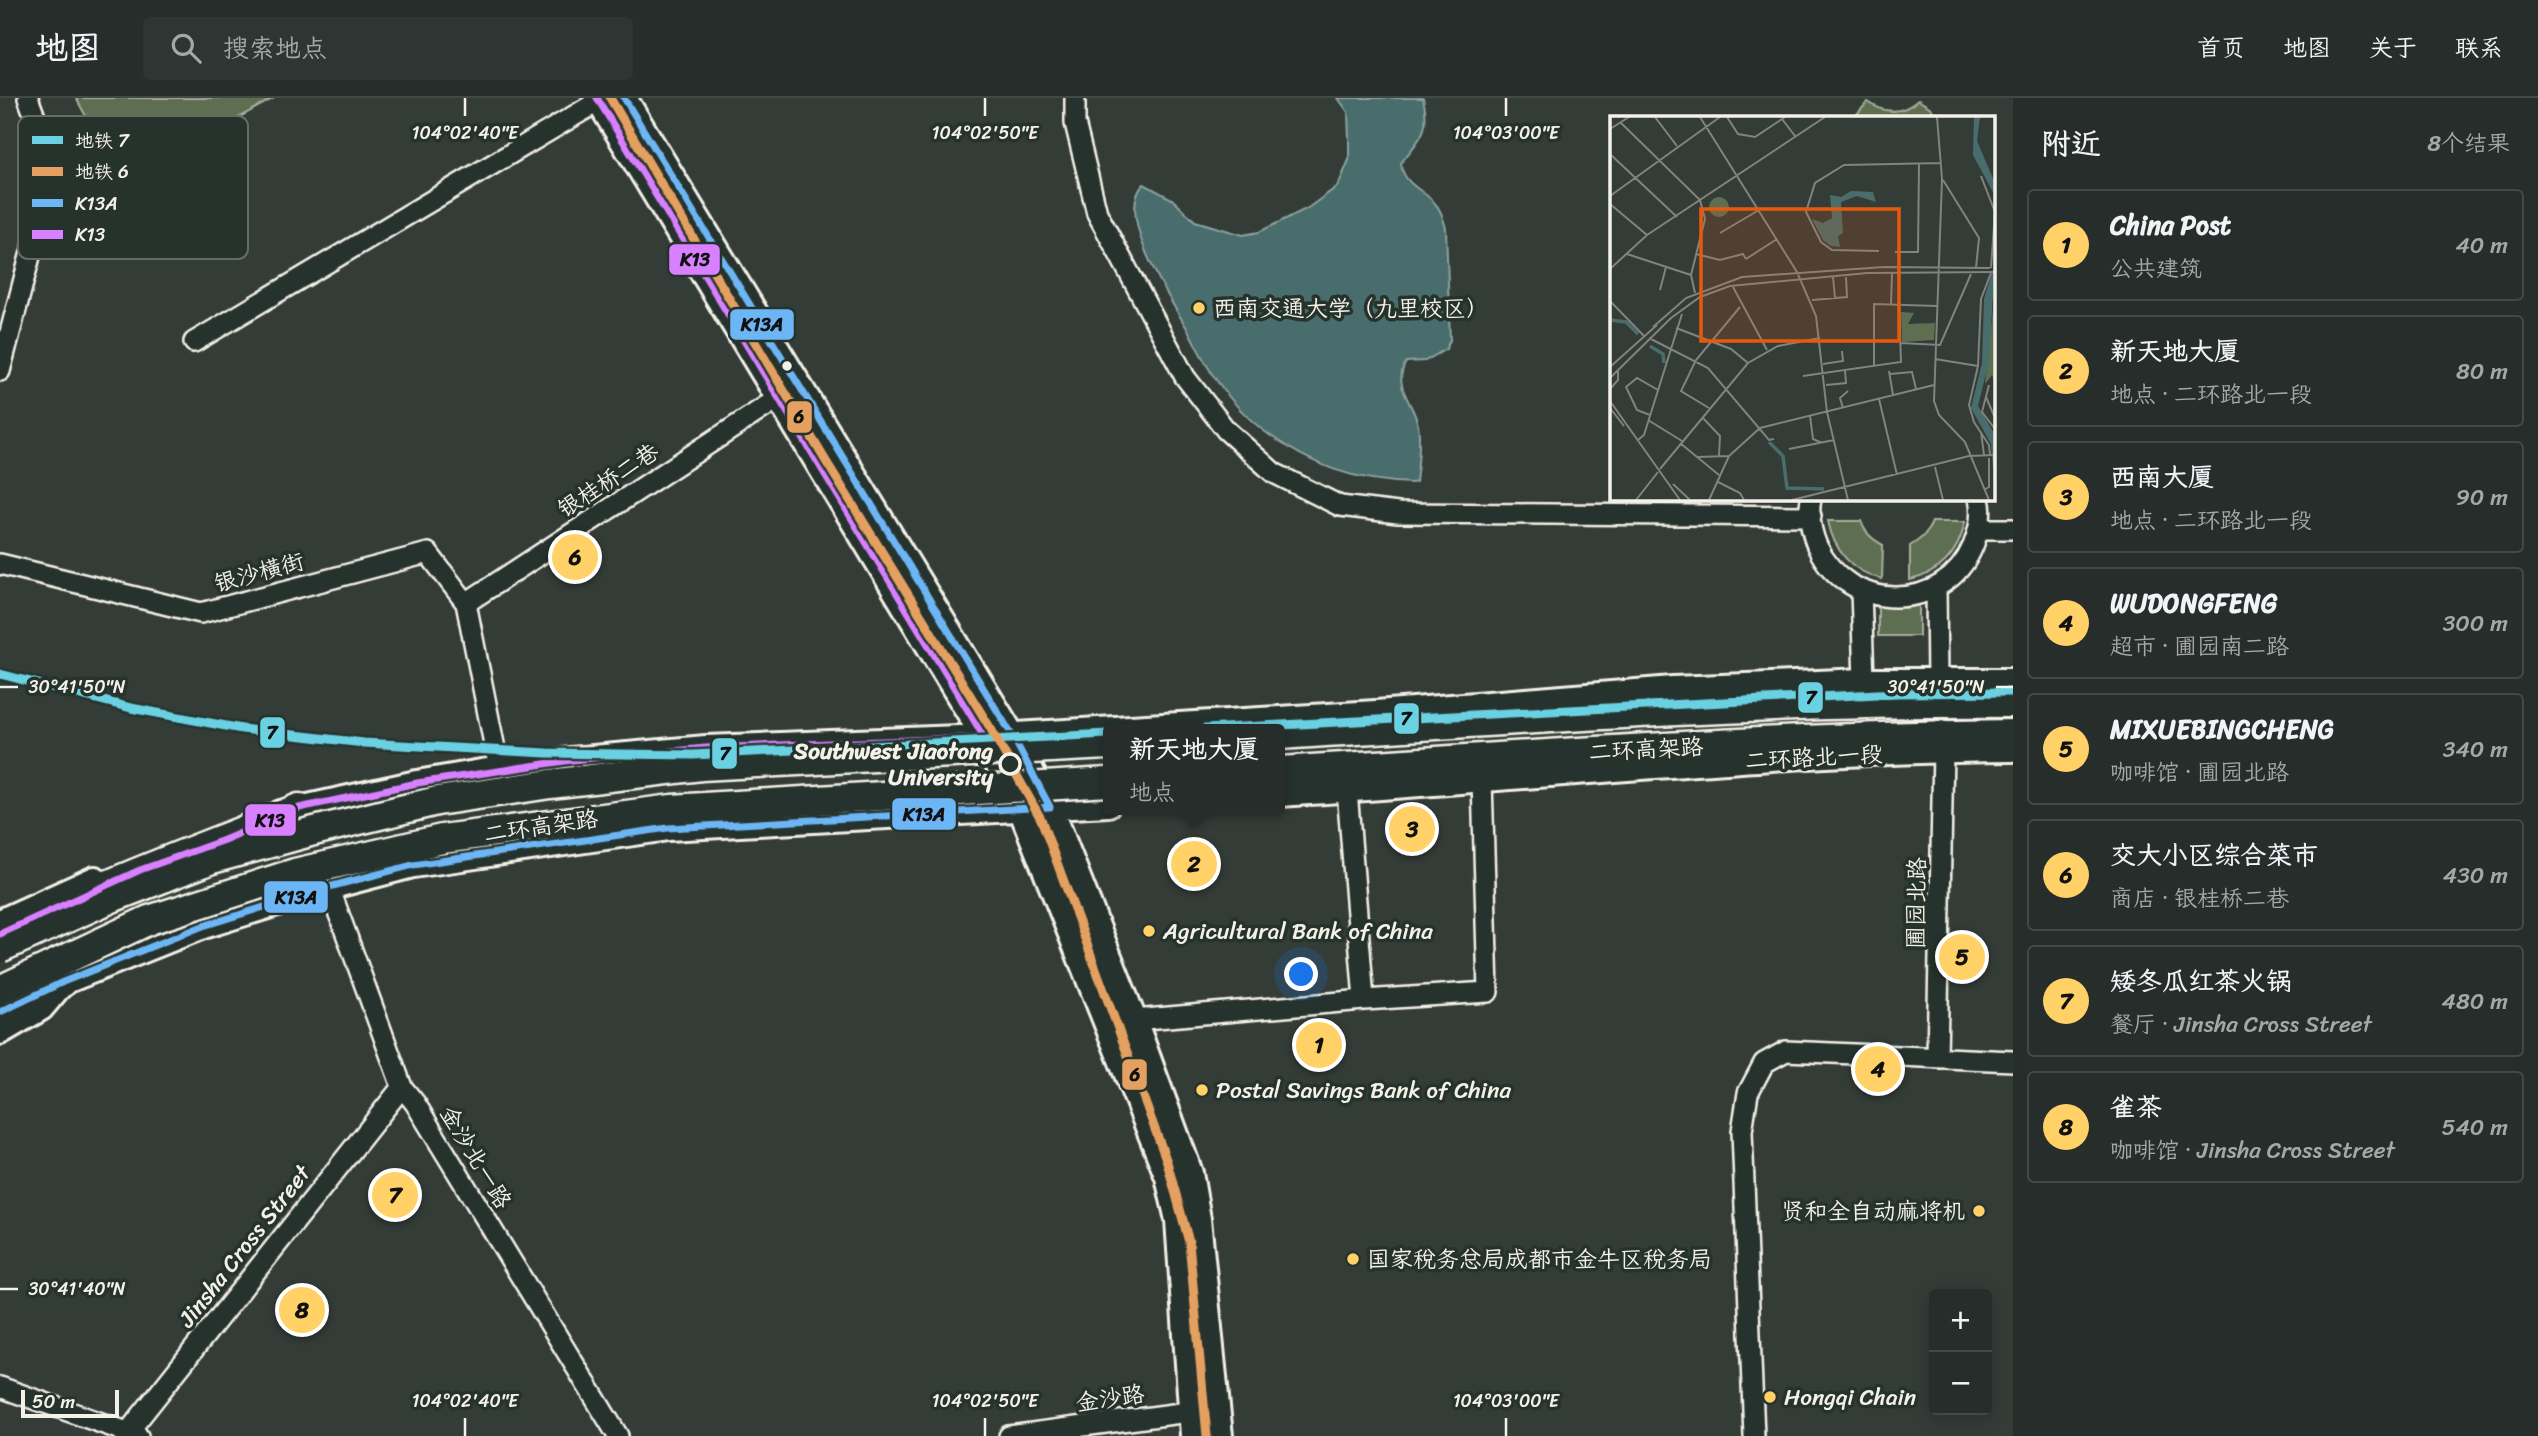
<!DOCTYPE html>
<html lang="zh">
<head>
<meta charset="utf-8">
<style>
	body { margin:0; font-family:Sriracha,"LXGW WenKai TC",sans-serif; background:#2f3532; color:#f1f3f6 }
	.controls { position:absolute; right:21px; bottom:21px; display:grid; overflow:hidden; border-radius:7px; box-shadow:0 4px 18px #0003 }
	.controls button { width:63px; height:63px; display:grid; place-items:center; padding:0; border:0; border-bottom:2px solid #434947; background:#272d2a; color:#f1f3f6; font:35px sans-serif }
	.scale { position:absolute; left:21px; bottom:18px; width:98px; box-sizing:border-box; padding-left:7px; border:4px solid #f4f1e8; border-top:0; font-size:19px; line-height:24px; white-space:nowrap; color:#f4f1e8; -webkit-text-stroke:5px #26332d; paint-order:stroke }
	.you { position:absolute; left:1302px; top:877px; width:24px; height:24px; margin:-18px; border:5px solid #fff; border-radius:50%; background:#1a73e8; box-shadow:0 0 0 10px #1a73e833 }
	.badge { display:grid; place-items:center; width:46px; height:46px; border-radius:50%; background:#ffd166; color:#111; font-size:23px; font-weight:700 }
	.pin { position:absolute; translate:-50% -50%; border:4px solid #fff; box-shadow:0 2px 7px #0006 }
	.popup { position:absolute; left:1103px; top:626px; width:182px; height:91px; box-sizing:border-box; display:grid; place-content:center; border-radius:7px; background:#272d2a; filter:drop-shadow(0 2px 5px #0005); font-size:23px; white-space:nowrap; color:#a4a8a8 }
	.popup b { font-size:26px; color:#f1f3f6 }
	.popup::after { content:''; position:absolute; left:50%; top:100%; margin-left:-14px; border:14px solid transparent; border-top-color:#272d2a }
	.list { margin:0; padding:0; list-style:none }
	h2 { display:flex; justify-content:space-between; align-items:center; height:91px; margin:0; padding:0 28px; font-size:30px }
	h2 small { font-size:23px; font-weight:400; color:#a4a8a8 }
	.list li { display:grid; grid-template-columns:46px 1fr auto; gap:21px; align-items:center; box-sizing:border-box; height:112px; margin:0 14px 14px; padding:0 14px; border:2px solid #434947; border-radius:7px }
	.list b { display:block; font-size:26px; white-space:nowrap }
	.list p { margin:0; font-size:23px; white-space:nowrap; color:#a4a8a8 }
	.list em { font-size:23px; font-style:normal; color:#a4a8a8 }
	.icon { flex:none; width:38px; height:38px; fill:none; stroke:currentColor; stroke-width:2; stroke-linecap:round; stroke-linejoin:round }
	.map { position:relative; flex:none; width:2013px; height:1338px; overflow:hidden }
	header { display:flex; align-items:center; gap:42px; box-sizing:border-box; height:98px; padding:0 35px; background:#272d2a; border-bottom:2px solid #434947 }
	header strong { font-size:33px }
	nav { display:flex; gap:38px; margin-inline-start:auto; font-size:24px }
	.search { width:490px; height:63px; background:#2f3532; display:flex; align-items:center; gap:18px; box-sizing:border-box; padding:0 24px; border-radius:7px; color:#a4a8a8; font-size:26px }
	main { display:flex }
	aside { flex:1; background:#272d2a }
	.map>svg:first-child { display:block }
</style>
</head>
<body>
<header>
<strong>地图</strong>
<div class="search"><svg class="icon" aria-label="search" viewBox="0 0 24 24"><circle cx="10" cy="10" r="6"/><path d="M15 15l6 6"/></svg>搜索地点</div>
<nav><a>首页</a><a>地图</a><a>关于</a><a>联系</a></nav>
</header>
<main>
<div class="map">
<svg width="2013" height="1338" viewBox="0 0 2013 1338">
	<rect width="100%" height="100%" fill="#343c38"/>
	<filter id="ink" filterUnits="userSpaceOnUse"><feTurbulence type="fractalNoise" baseFrequency=".0143" numOctaves="2"/><feDisplacementMap in="SourceGraphic" scale="14" xChannelSelector="R" yChannelSelector="G"/><feConvolveMatrix kernelMatrix="1 2 1 2 8 2 1 2 1" color-interpolation-filters="sRGB"/></filter>
	<g filter="url(#ink)">
		<!-- green -->
		<path fill="#5d6e51" stroke="#a8b09c" stroke-width="2" d="M76,0h198l-152,84z
			M1918,2l13,8 6,9h-83l14,-15c17,12 34,12 50,-2z
			M1828,423h33c4,12 11,18 22,24l-1,34c-30,-7 -48,-28 -54,-58z
			M1932,424h33c-6,30 -24,51 -55,58v-34c11,-7 17,-12 22,-24z
			M1878,508h41v30h-41z"/>
		<!-- water -->
		<path fill="#496d6c" stroke="#8da29e" stroke-width="2" d="M1338,0h85c8,34 -3,40 -22,65 2,21 19,25 32,38 8,8 10,17 13,27l4,112 -4,9 -21,12 -19,1c-14,25 7,39 12,63 3,17 0,40 -2,57l-4,1c-58,-2 -101,-17 -148,-52 -17,-13 -31,-28 -44,-46 -13,-16 -22,-37 -32,-55 -16,-28 -75,-116 -44,-146l28,15 23,22 48,14 16,-3 49,-24 30,-22 11,-26v-19l-1,-29z"/>
		<g fill="none" stroke-linecap="round" stroke-linejoin="round">
			<!-- minor casing -->
			<g stroke="#f4f1e8" stroke-width="24">
				<path id="minor" d="M1075,0v25l22,90 88,164 41,53 48,43 66,33 58,7 413,3
					M194,244l405,-241
					M0,273l46,-176 -8,-70 -10,-27
					M1811,401c-3,15 0,32 6,47 30,67 127,69 156,0 6,-15 10,-32 6,-47
					M1979,431h34
					M0,466l201,49 227,-60 38,50 33,166
					M1936,489l1,94
					M1861,492l3,91
					M466,505l311,-204
					M1347,692l17,210
					M329,789l73,200 13,16 203,333
					M1134,922l230,-20 124,-8 -6,-212
					M1937,960l6,-308
					M0,1289l138,49
					M125,1338l277,-349
					M1009,1338l209,-28
					M1754,1338l-12,-305 6,-38 16,-30 22,-12 227,10"/>
			</g>
			<!-- major casing -->
			<g stroke="#f4f1e8" stroke-width="30">
				<path id="major" d="M597,0l387,639 37,72 147,368 10,43 15,216
					M624,0l388,637 38,72 84,213 56,153 8,46 22,217
					M1280,696c244,-15 488,-43 733,-45
					M281,715l136,-30 82,-14 72,-9 135,-12 278,-11 392,-24 297,-24 191,-8h149
					M0,824l95,-43
					M0,934l41,-24 22,-26 140,-56 126,-39 84,-22 255,-37 440,-24"/>
			</g>
			<!-- highway casing -->
			<g stroke="#f4f1e8" stroke-width="33">
				<path id="highway" d="M1280,637c244,-15 488,-34 733,-32
					M1280,673c244,-15 488,-34 733,-37
					M78,800c72,-33 147,-59 221,-90
					M0,914l63,-30"/>
			</g>
			<!-- minor -->
			<use href="#minor" stroke="#26332d" stroke-width="19"/>
			<!-- major -->
			<use href="#major" stroke="#26332d" stroke-width="24"/>
			<!-- highway -->
			<use href="#highway" stroke="#26332d" stroke-width="28"/>
			<!-- highway-bridge casing -->
			<g stroke="#f4f1e8" stroke-width="33" stroke-linecap="butt">
				<path id="highway-bridge" d="M0,850l114,-51 98,-38 98,-27 127,-31 113,-17 151,-18 407,-21
					M0,892l149,-70 146,-47 147,-34 230,-30 436,-27"/>
			</g>
			<!-- highway-bridge -->
			<use href="#highway-bridge" stroke="#26332d" stroke-width="28"/>
			<!-- bus-1 casing -->
			<g stroke="#26332d" stroke-width="12">
				<path id="bus-1" d="M0,914l63,-30 140,-56 126,-39 84,-22 255,-37 382,-21 -38,-72 -388,-637"/>
			</g>
			<!-- bus-2 casing -->
			<g stroke="#26332d" stroke-width="12">
				<path id="bus-2" d="M0,836l140,-64 84,-30 75,-32 118,-25 154,-23 135,-12 278,-11 -387,-639"/>
			</g>
			<!-- bus-1 -->
			<use href="#bus-1" stroke="#6db6f5" stroke-width="7"/>
			<!-- bus-2 -->
			<use href="#bus-2" stroke="#d880ff" stroke-width="7"/>
			<!-- metro-1 casing -->
			<g stroke="#26332d" stroke-width="14">
				<path id="metro-1" d="M0,576l131,34 111,21 122,14 183,10 146,2 415,-21
					M1204,631l693,-36 116,-1"/>
			</g>
			<!-- metro-2 casing -->
			<g stroke="#26332d" stroke-width="14">
				<path id="metro-2" d="M610,0l214,360 167,271 50,90 126,343 22,80 18,194"/>
			</g>
			<!-- metro-1 -->
			<use href="#metro-1" stroke="#6ad1e3" stroke-width="9"/>
			<!-- metro-2 -->
			<use href="#metro-2" stroke="#e4a060" stroke-width="9"/>
		</g>
	</g>
	<!-- ticks -->
	<path fill="none" stroke="#f4f1e8" stroke-width="2.5" d="M465,0v18M985,0v18M1506,0v18M0,589h18M1996,589h17M0,1191h18M465,1320v18M985,1320v18M1506,1320v18"/>
	<!-- markers -->
	<g fill="#ffd166" stroke="#26332d" stroke-width="2.5">
		<circle cx="1199" cy="210" r="7"/>
		<circle cx="1149" cy="833" r="7"/>
		<circle cx="1202" cy="992" r="7"/>
		<circle cx="1979" cy="1113" r="7"/>
		<circle cx="1353" cy="1161" r="7"/>
		<circle cx="1770" cy="1299" r="7"/>
	</g>
	<circle fill="#f4f1e8" stroke="#26332d" stroke-width="2.5" cx="787" cy="268" r="6"/>
	<circle fill="#26332d" stroke="#f4f1e8" stroke-width="3.5" cx="1010" cy="666" r="10"/>
	<g text-anchor="middle" stroke-width="7" stroke-linejoin="round" paint-order="stroke">
		<!-- poi labels -->
		<g font-size="23" fill="#f4f1e8" stroke="#26332d" text-anchor="start">
			<text x="1213" y="218">西南交通大学（九里校区）</text>
			<text x="1163" y="841">Agricultural Bank of China</text>
			<text x="1216" y="1000">Postal Savings Bank of China</text>
			<text x="1965" y="1121" text-anchor="end">贤和全自动麻将机</text>
			<text x="1367" y="1169">国家税务总局成都市金牛区税务局</text>
			<text x="1784" y="1307">Hongqi Chain</text>
		</g>
		<!-- street labels -->
		<g font-size="23" fill="#f4f1e8" stroke="#26332d">
			<text transform="translate(608 382) rotate(-33)" y="8">银桂桥二巷</text>
			<text transform="translate(259 474) rotate(-15)" y="8">银沙横街</text>
			<text transform="translate(1646 651) rotate(-3)" y="8">二环高架路</text>
			<text transform="translate(1814 659) rotate(-3)" y="8">二环路北一段</text>
			<text transform="translate(541 728) rotate(-8)" y="8">二环高架路</text>
			<text transform="translate(1916 805) rotate(-89)" y="8">圃园北路</text>
			<text transform="translate(476 1059) rotate(59)" y="8">金沙北一路</text>
			<text transform="translate(244 1148) rotate(-52)" y="8">Jinsha Cross Street</text>
			<text transform="translate(1110 1300) rotate(-8)" y="8">金沙路</text>
		</g>
		<!-- stop labels -->
		<g font-size="23" font-weight="bold" fill="#f4f1e8" stroke="#26332d" text-anchor="end">
			<text x="993" y="661">Southwest Jiaotong<tspan x="993" dy="26">University</tspan></text>
		</g>
	</g>
	<!-- overview -->
	<g transform="translate(1610 18)">
		<rect width="385" height="385" fill="#343c38"/>
		<path d="M99 91a10 10 0 1 1 20 0a10 10 0 1 1-20 0ZM385,174v92l-3,-7 -7,9zM291,196l13,1 -6,11 27,-1 -1,17 -32,2z" fill="#5d6e51"/>
		<path d="M364,1h6l-3,24 18,42v13l-22,-41zM241,75l22,1 3,10 -19,-6 -16,6 2,31 -5,3 2,11 -9,-1 -8,-6 -11,-21 11,4 9,-5 -2,-23 11,2zM385,147l-6,98 -11,45 17,29v60l-4,-51 -20,-36 11,-45 2,-64z" fill="#496d6c"/>
		<path fill="none" stroke="#496d6c" stroke-width="3.5" d="M0,204l16,2 12,12M40,230l13,8 1,9M159,326l14,14 4,32 37,1"/>
		<path fill="none" stroke="#81847e" stroke-width="2" d="M45,1l22,29M90,1l97,155 19,44 11,96 21,88M117,1l11,17 17,3 30,-20M327,1l5,62 -8,222 5,14 26,27 24,58M172,3l13,17M10,6l80,78 5,19 -14,56 4,18M0,13l19,-12M0,38l67,63M371,60l14,36M333,64l36,58 -3,30M0,80l110,-79M0,88l37,31M110,117l39,-23M269,135l-47,-1 -11,-8 -15,-30 9,-29 29,-18 97,-2M285,136h23l1,-88M17,138l64,21M86,138l24,6 23,-6 3,5M136,143l31,-20M381,152l4,-56M0,153l37,-34 178,-118M223,161l2,21M123,171l34,63M50,174l6,-23M202,184l35,-3 -1,-20M0,185l35,36M281,188l1,-30M43,211l33,-29 56,-21 142,-10 106,1M66,212l55,21 17,14M39,222l59,30 61,72 5,-1M291,227l39,2 31,-71M325,243l43,7M213,248l20,-3 -1,-10M264,250v-62l63,2M0,251l47,-42M279,255l4,24M280,258l22,-2 4,17M193,260l98,-14 -2,-58M0,262l61,-60 29,-21 30,-11 137,-13 128,-1M216,269l20,-2 -1,-12M379,269l-7,27 13,17M0,273l8,-9v-10M376,281l9,21M269,283l18,76M0,285l70,99M0,292l14,18M99,292l-28,-17 15,-31 44,-53M233,292l-3,-10 8,-7M40,299l-13,-5 -11,-23 11,-9 21,12M200,300l3,23 9,4M92,301l18,19 -1,20M38,304l34,21M371,316l3,23M28,324l6,-5 38,-121M70,327l39,32M179,333l45,-9M380,339l-1,-10 -15,-23 -5,-17 9,-39 3,-67 10,-26M87,341l32,-1 31,-28 174,-43M325,351l8,33M50,353l88,-106 30,-17 42,-8M108,366l22,11 4,7M63,368l17,16M374,374l5,-3v-29M26,384l22,-28M99,384l20,-44M182,384l177,-44 26,-1"/>
		<path fill="#e8590c" fill-opacity="0.15" stroke="#e8590c" stroke-width="3.5" d="M91,93h198v132h-198z"/>
		<rect width="385" height="385" fill="none" stroke="#f4f1e8" stroke-width="3.5"/>
	</g>
	<!-- legend -->
	<rect x="18" y="18" width="230" height="143" rx="10" fill="#26332d" stroke="#646c65" stroke-width="2"/>
	<rect x="32" y="38" width="31" height="8" fill="#6ad1e3"/>
	<rect x="32" y="69" width="31" height="9" fill="#e4a060"/>
	<rect x="32" y="101" width="31" height="8" fill="#6db6f5"/>
	<rect x="32" y="132" width="31" height="9" fill="#d880ff"/>
	<g font-size="19" fill="#f4f1e8">
		<text x="75" y="49">地铁 7</text>
		<text x="75" y="80">地铁 6</text>
		<text x="75" y="112">K13A</text>
		<text x="75" y="143">K13</text>
	</g>
	<g font-size="18" text-anchor="middle" fill="#f4f1e8" stroke="#26332d" stroke-width="7" stroke-linejoin="round" paint-order="stroke">
		<text x="465" y="41">104°02'40"E</text>
		<text x="985" y="41">104°02'50"E</text>
		<text x="1506" y="41">104°03'00"E</text>
		<text x="77" y="595">30°41'50"N</text>
		<text x="1936" y="595">30°41'50"N</text>
		<text x="77" y="1197">30°41'40"N</text>
		<text x="465" y="1309">104°02'40"E</text>
		<text x="985" y="1309">104°02'50"E</text>
		<text x="1506" y="1309">104°03'00"E</text>
	</g>
	<g stroke="#26332d" stroke-width="2.5">
		<rect x="668" y="145" width="53" height="33" rx="7" fill="#d880ff"/>
		<rect x="729" y="210" width="66" height="33" rx="7" fill="#6db6f5"/>
		<rect x="786" y="302" width="27" height="34" rx="7" fill="#e4a060"/>
		<rect x="1797" y="583" width="27" height="33" rx="7" fill="#6ad1e3"/>
		<rect x="1393" y="604" width="27" height="33" rx="7" fill="#6ad1e3"/>
		<rect x="259" y="618" width="27" height="33" rx="7" fill="#6ad1e3"/>
		<rect x="711" y="639" width="27" height="33" rx="7" fill="#6ad1e3"/>
		<rect x="891" y="699" width="66" height="34" rx="7" fill="#6db6f5"/>
		<rect x="244" y="705" width="53" height="34" rx="7" fill="#d880ff"/>
		<rect x="263" y="782" width="66" height="34" rx="7" fill="#6db6f5"/>
		<rect x="1121" y="960" width="27" height="33" rx="7" fill="#e4a060"/>
	</g>
	<g font-size="19" text-anchor="middle" font-weight="bold" fill="#111">
		<text x="695" y="168">K13</text>
		<text x="762" y="233">K13A</text>
		<text x="799" y="325">6</text>
		<text x="1811" y="606">7</text>
		<text x="1406" y="627">7</text>
		<text x="272" y="641">7</text>
		<text x="725" y="662">7</text>
		<text x="924" y="723">K13A</text>
		<text x="270" y="729">K13</text>
		<text x="296" y="806">K13A</text>
		<text x="1135" y="983">6</text>
	</g>
</svg>
<div class="controls">
<button>+</button>
<button>−</button>
</div>
<div class="scale">50 m</div>
<div class="you"></div>
<div class="pin badge" style="left:1319px;top:947px">1</div>
<div class="pin badge" style="left:1194px;top:766px">2</div>
<div class="popup"><b>新天地大厦</b>地点</div>
<div class="pin badge" style="left:1412px;top:731px">3</div>
<div class="pin badge" style="left:1878px;top:971px">4</div>
<div class="pin badge" style="left:1962px;top:859px">5</div>
<div class="pin badge" style="left:575px;top:459px">6</div>
<div class="pin badge" style="left:395px;top:1097px">7</div>
<div class="pin badge" style="left:302px;top:1212px">8</div>
</div>
<aside>
<h2>附近<small>8个结果</small></h2>
<ul class="list">
<li><span class="badge">1</span><div><b>China Post</b><p>公共建筑</p></div><em>40 m</em></li>
<li><span class="badge">2</span><div><b>新天地大厦</b><p>地点 · 二环路北一段</p></div><em>80 m</em></li>
<li><span class="badge">3</span><div><b>西南大厦</b><p>地点 · 二环路北一段</p></div><em>90 m</em></li>
<li><span class="badge">4</span><div><b>WUDONGFENG</b><p>超市 · 圃园南二路</p></div><em>300 m</em></li>
<li><span class="badge">5</span><div><b>MIXUEBINGCHENG</b><p>咖啡馆 · 圃园北路</p></div><em>340 m</em></li>
<li><span class="badge">6</span><div><b>交大小区综合菜市</b><p>商店 · 银桂桥二巷</p></div><em>430 m</em></li>
<li><span class="badge">7</span><div><b>矮冬瓜红茶火锅</b><p>餐厅 · Jinsha Cross Street</p></div><em>480 m</em></li>
<li><span class="badge">8</span><div><b>雀茶</b><p>咖啡馆 · Jinsha Cross Street</p></div><em>540 m</em></li>
</ul>
</aside>
</main>
</body>
</html>
